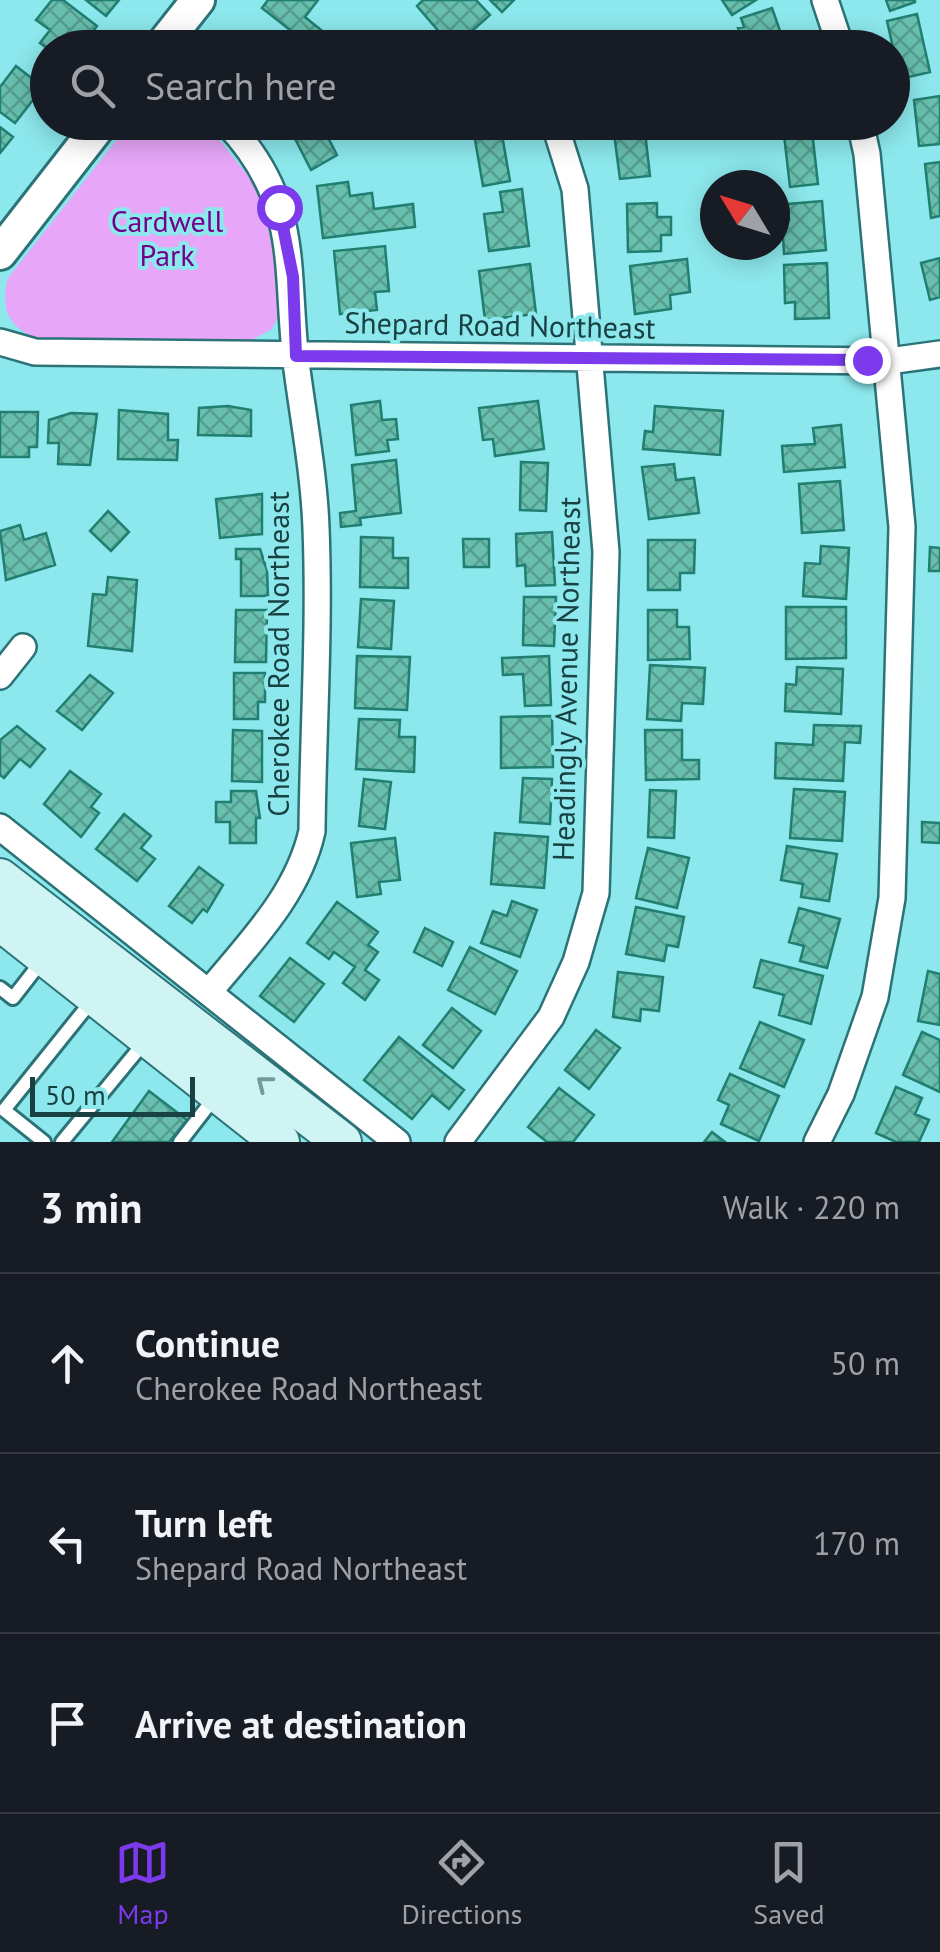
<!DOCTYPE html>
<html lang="en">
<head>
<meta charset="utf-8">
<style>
	body { margin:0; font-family:"PT Sans",sans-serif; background:#20242c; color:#f1f3f6 }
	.compass { position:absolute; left:700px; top:170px; width:90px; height:90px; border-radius:50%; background:#171b24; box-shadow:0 5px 25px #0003; rotate:308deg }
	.scale { position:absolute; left:30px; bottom:25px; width:165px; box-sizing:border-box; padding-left:10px; border:5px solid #194142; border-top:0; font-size:28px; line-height:35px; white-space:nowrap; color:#194142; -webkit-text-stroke:8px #8ce8ec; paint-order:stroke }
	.stop { position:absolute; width:30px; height:30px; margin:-22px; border:8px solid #7c3aed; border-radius:50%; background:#fff }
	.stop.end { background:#7c3aed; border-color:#fff; box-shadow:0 2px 10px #0008 }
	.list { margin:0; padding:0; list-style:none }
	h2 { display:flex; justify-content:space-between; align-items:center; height:130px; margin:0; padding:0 40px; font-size:42px }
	h2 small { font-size:32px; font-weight:400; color:#9ea1a6 }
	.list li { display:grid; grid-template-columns:65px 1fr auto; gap:30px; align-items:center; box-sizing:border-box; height:180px; padding:0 40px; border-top:2px solid #363941 }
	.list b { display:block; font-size:38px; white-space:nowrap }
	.list p { margin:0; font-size:32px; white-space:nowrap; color:#9ea1a6 }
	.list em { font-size:32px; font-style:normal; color:#9ea1a6 }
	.icon { flex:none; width:55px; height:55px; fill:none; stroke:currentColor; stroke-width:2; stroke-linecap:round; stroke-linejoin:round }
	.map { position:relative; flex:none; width:940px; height:1142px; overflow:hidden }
	.search { position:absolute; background:#171b24; box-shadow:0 5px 25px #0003; left:30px; right:30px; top:30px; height:110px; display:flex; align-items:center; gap:25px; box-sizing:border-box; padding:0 35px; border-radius:55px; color:#9ea1a6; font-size:38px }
	.sheet { height:670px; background:#171b24 }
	nav { display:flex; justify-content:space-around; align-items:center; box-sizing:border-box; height:140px; border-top:2px solid #363941; background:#171b24; font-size:28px; color:#9ea1a6 }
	nav a { display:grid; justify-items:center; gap:5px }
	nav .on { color:#7c3aed }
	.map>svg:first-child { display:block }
</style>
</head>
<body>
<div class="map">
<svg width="940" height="1142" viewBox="0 0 940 1142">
	<defs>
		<pattern id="building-cross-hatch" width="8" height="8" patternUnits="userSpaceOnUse" patternTransform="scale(2.5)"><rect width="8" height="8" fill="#68bfae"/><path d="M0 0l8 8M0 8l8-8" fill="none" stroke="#559d8f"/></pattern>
	</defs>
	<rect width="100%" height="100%" fill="#8ce8ec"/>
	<!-- park -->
	<path fill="#e7a6f8" d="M130,123h76l51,64 17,51 5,77 -7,14 -22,12 -212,-2c-30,-12 -38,-30 -30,-61z"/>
	<!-- building -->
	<path fill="url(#building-cross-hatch)" stroke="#207f70" stroke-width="2.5" d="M52,0h11l34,26 -16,22 -33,1 -8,-6 10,-13 -14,-10z
		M86,0h33l-13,16z
		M268,0h50l-13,17 16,13 -12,15 -47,-37z
		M423,0h53l14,15 -37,33 -36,-42z
		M490,0h24l-12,12z
		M722,0h34l-24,15z
		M886,0h29v2l-25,9z
		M772,8l14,40h-42l-6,-20 6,-1 -3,-9z
		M917,14l13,58 -30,7 -13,-58z
		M248,37l14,11h-22z
		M16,66l27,21 -28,36 -15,-11v-25z
		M940,96v48l-21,2 -5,-46z
		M293,122h27l17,33 -26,15 -23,-45z
		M644,123l6,53 -30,3 -7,-53z
		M0,127l13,10 -13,16z
		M501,129l9,52 -27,5 -9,-52z
		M812,131l6,53 -28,3 -6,-52z
		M940,162v54l-9,2 -6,-54z
		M348,182l2,14 22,-3 2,16 39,-5 2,23 -92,11 -6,-52z
		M522,189l7,57 -40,5 -5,-37 19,-2 -3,-20z
		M822,201l4,49 -42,4 -2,-34h7l-1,-16z
		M657,203v14h14v18h-10v16l-33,1 -1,-48z
		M385,246l4,45 -14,1 2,18 -37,4 -6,-63z
		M940,258v39l-10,3 -9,-37z
		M687,259l3,33 -20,3 1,14 -36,5 -5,-48z
		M827,263l2,55 -34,1v-17l-10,1 -1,-38z
		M530,264l6,50 -51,6 -6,-49z
		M380,401l2,19 14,-1 2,20 -11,1 2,11 -33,4 -5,-50z
		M538,401l6,48 -49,7 -2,-17 -10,1 -4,-32z
		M228,406l23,4v26l-53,-1 1,-27z
		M655,406l68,5 -3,44 -77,-6 2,-18 8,1z
		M119,410l49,4v26h10l-1,20 -59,-1z
		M0,412h38l-1,35h-8v10h-29z
		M71,413l26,1 -7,51 -32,-1 1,-21h-11l1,-23z
		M841,425l4,42 -61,5 -2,-26 33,-2 -2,-16z
		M396,460l5,53 -41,5 1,7 -20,2 -1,-14 16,-2 -4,-46z
		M521,462l27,1 -2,48 -26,-1z
		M674,464l2,16 18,-2 5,35 -50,6 -7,-52z
		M840,481l4,49 -42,3 -3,-49z
		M262,494v40l-42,4 -4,-39z
		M108,511l21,21 -18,19 -21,-20z
		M20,525l4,15 22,-7 9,32 -49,15 -6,-49z
		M552,532l3,53 -29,1 -1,-21 -8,1 -1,-32z
		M361,537l32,1v20h15v30l-48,-1z
		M463,539h26v28h-25z
		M648,540h47l-1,33h-14v17h-32z
		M821,546l28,2 -3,51 -43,-3 2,-33 15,1z
		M930,547l10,1v23h-11z
		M236,549h24l7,21 1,26h-27v-37h-5z
		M108,577l29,3 -5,71 -44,-5 5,-52 13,1z
		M524,597h32l-2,49 -31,-1z
		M361,599l33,2 -3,48 -33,-2z
		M786,607h60v51l-60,1z
		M236,610h31l-1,52h-31z
		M648,610h29v17h12l1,32 -42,1z
		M357,656l53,1 -3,53 -52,-2z
		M549,656l2,49 -26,1 -2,-32 -20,1 -1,-17z
		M650,665l55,3 -2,36 -21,-1 -1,18 -34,-2z
		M797,667l46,2 -2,45 -56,-3 1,-27 10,1z
		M234,673h31v29h-7v17h-24z
		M90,675l23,18 -31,37 -25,-19z
		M552,716l1,51 -52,1v-51z
		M359,719l41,1 -1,17h16l-1,35 -58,-3z
		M814,725l47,1 -1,17 -15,-1 -2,39 -68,-3 1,-35 37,2z
		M17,726l28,23 -15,18 -10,-8 -16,19 -4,-3v-35z
		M233,730l29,1v51l-30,-1z
		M645,730h37v30h17v19l-53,1z
		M70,771l31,23 -10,13 8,6 -18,24 -37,-33z
		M523,778l29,1 -2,45 -30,-2z
		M364,779l27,3 -6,47 -26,-3z
		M794,789l51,3 -3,49 -52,-3z
		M650,790l26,1 -2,47 -26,-1z
		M231,791h25l4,27h-4v25h-26v-21h-14v-20h15z
		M124,814l27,22 -10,12 14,11 -18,22 -41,-32z
		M922,822l18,1v20l-18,-1z
		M495,833l53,4 -4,51 -53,-4z
		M395,838l5,42 -21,2 2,12 -24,3 -6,-54z
		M787,846l50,8 -8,47 -28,-4 2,-13 -22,-4z
		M648,848l41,10 -12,50 -41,-10z
		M199,867l24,18 -16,27 -4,-3 -11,14 -23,-17z
		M512,901l25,9 -17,47 -39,-14 12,-32 14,5z
		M337,902l41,30 -10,13 10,7 -13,18 14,10 -14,20 -22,-17 12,-16 -21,-15 -5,7 -22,-16z
		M636,907l48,10 -6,30 -11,-2 -3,16 -38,-7z
		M799,908l41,11 -13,49 -27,-7 4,-15 -15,-4z
		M425,928l28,14 -11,24 -28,-14z
		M470,947l47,24 -22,43 -47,-24z
		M290,958l34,26 -30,38 -34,-26z
		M761,960l62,16 -12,48 -32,-9 5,-20 -30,-8z
		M928,971l12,3v51l-22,-4z
		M618,972l45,5 -4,34 -18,-2 -1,12 -27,-4z
		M452,1008l29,23 -28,37 -30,-23z
		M760,1022l44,18 -20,47 -44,-19z
		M596,1030l24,18 -31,41 -24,-19z
		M922,1032l18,8v52l-37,-17z
		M399,1037l65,53 -15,19 -17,-14 -20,24 -48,-39z
		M730,1074l49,22 -20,45 -38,-17 8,-19 -11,-5z
		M896,1087l26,11 -7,16 14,6 -10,22h-23l-20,-9z
		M559,1088l35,27 -21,27h-26l-19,-15z
		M149,1091l38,29 -18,22h-57z
		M712,1132l13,10h-21z"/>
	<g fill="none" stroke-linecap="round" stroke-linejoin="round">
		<!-- service casing -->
		<g stroke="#2b7377" stroke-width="18">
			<path id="service" d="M0,988l13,10 28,-36
				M44,1142l-40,-32 90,-112
				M62,1142l85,-103
				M180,1142l35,-45"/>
		</g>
		<!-- minor casing -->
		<g stroke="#2b7377" stroke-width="30">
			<path id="minor" d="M825,0l16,48
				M0,342l35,10 854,9 51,-7
				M0,676l23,-29
				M0,827l397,315
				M209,992c40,-49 89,-97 103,-161 1,-100 8,-202 4,-303 -2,-55 -13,-111 -20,-166 -11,-97 5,-161 -70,-240
				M458,1142l93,-125 25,-55 20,-69 10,-341 -31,-363 -21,-67
				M817,1142l24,-48 34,-97 17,-99 10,-371 -35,-373 -7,-32"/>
		</g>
		<!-- tertiary casing -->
		<g stroke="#2b7377" stroke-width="38">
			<path id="tertiary" d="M160,48l38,-48
				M0,253l102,-131"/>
		</g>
		<!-- secondary casing -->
		<g stroke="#2b7377" stroke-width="42">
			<path id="secondary" d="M0,878l342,264
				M0,921l280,221"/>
		</g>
		<!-- service -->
		<use href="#service" stroke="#fff" stroke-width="12"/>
		<!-- minor -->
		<use href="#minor" stroke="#fff" stroke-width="25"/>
		<!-- tertiary -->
		<use href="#tertiary" stroke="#fff" stroke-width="32"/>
		<!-- secondary -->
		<use href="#secondary" stroke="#d0f3f4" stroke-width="38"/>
	</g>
	<!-- one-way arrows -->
	<defs><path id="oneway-chevron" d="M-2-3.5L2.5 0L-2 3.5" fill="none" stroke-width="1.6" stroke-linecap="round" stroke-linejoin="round" transform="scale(2.5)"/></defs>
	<use stroke="#749a9b" href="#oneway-chevron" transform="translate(264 1083) rotate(-142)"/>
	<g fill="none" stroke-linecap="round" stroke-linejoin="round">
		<!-- route -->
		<path stroke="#7c3aed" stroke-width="12" d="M279,207l14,70 3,79 571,4"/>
	</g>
	<g text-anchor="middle" stroke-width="8" stroke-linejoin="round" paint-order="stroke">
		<!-- park labels -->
		<g font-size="30" fill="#74008a" stroke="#8ce8ec">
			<text x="167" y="232">Cardwell<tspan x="167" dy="34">Park</tspan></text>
		</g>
		<!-- street labels -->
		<g font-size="30" fill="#194142" stroke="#8ce8ec">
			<text transform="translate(500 326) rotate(1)" y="10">Shepard Road Northeast</text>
			<text transform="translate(279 654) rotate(-90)" y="10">Cherokee Road Northeast</text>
			<text transform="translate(567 679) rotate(-89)" y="10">Headingly Avenue Northeast</text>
		</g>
	</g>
</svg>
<svg class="compass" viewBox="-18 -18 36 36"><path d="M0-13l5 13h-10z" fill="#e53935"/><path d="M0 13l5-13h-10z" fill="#9ea1a6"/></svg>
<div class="scale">50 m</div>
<div class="stop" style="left:279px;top:207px"></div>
<div class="stop end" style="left:867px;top:360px"></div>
<div class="search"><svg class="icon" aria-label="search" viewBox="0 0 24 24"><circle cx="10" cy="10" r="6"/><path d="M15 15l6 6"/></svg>Search here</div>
</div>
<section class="sheet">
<h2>3 min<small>Walk · 220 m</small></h2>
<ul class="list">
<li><svg class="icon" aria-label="ahead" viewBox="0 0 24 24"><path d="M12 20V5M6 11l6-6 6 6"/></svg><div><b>Continue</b><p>Cherokee Road Northeast</p></div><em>50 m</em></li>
<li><svg class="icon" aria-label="left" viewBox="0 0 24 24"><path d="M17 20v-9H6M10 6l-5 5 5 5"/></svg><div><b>Turn left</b><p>Shepard Road Northeast</p></div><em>170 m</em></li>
<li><svg class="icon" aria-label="arrive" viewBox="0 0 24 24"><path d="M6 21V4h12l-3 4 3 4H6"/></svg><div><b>Arrive at destination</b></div></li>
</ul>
</section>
<nav>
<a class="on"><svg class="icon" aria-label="map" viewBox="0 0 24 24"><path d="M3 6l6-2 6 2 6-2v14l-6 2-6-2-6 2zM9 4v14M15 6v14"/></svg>Map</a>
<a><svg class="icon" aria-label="directions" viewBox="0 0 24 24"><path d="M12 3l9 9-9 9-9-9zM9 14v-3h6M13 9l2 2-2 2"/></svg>Directions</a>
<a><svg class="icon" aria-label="saved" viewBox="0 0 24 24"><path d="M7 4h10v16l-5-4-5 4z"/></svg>Saved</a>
</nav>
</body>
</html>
